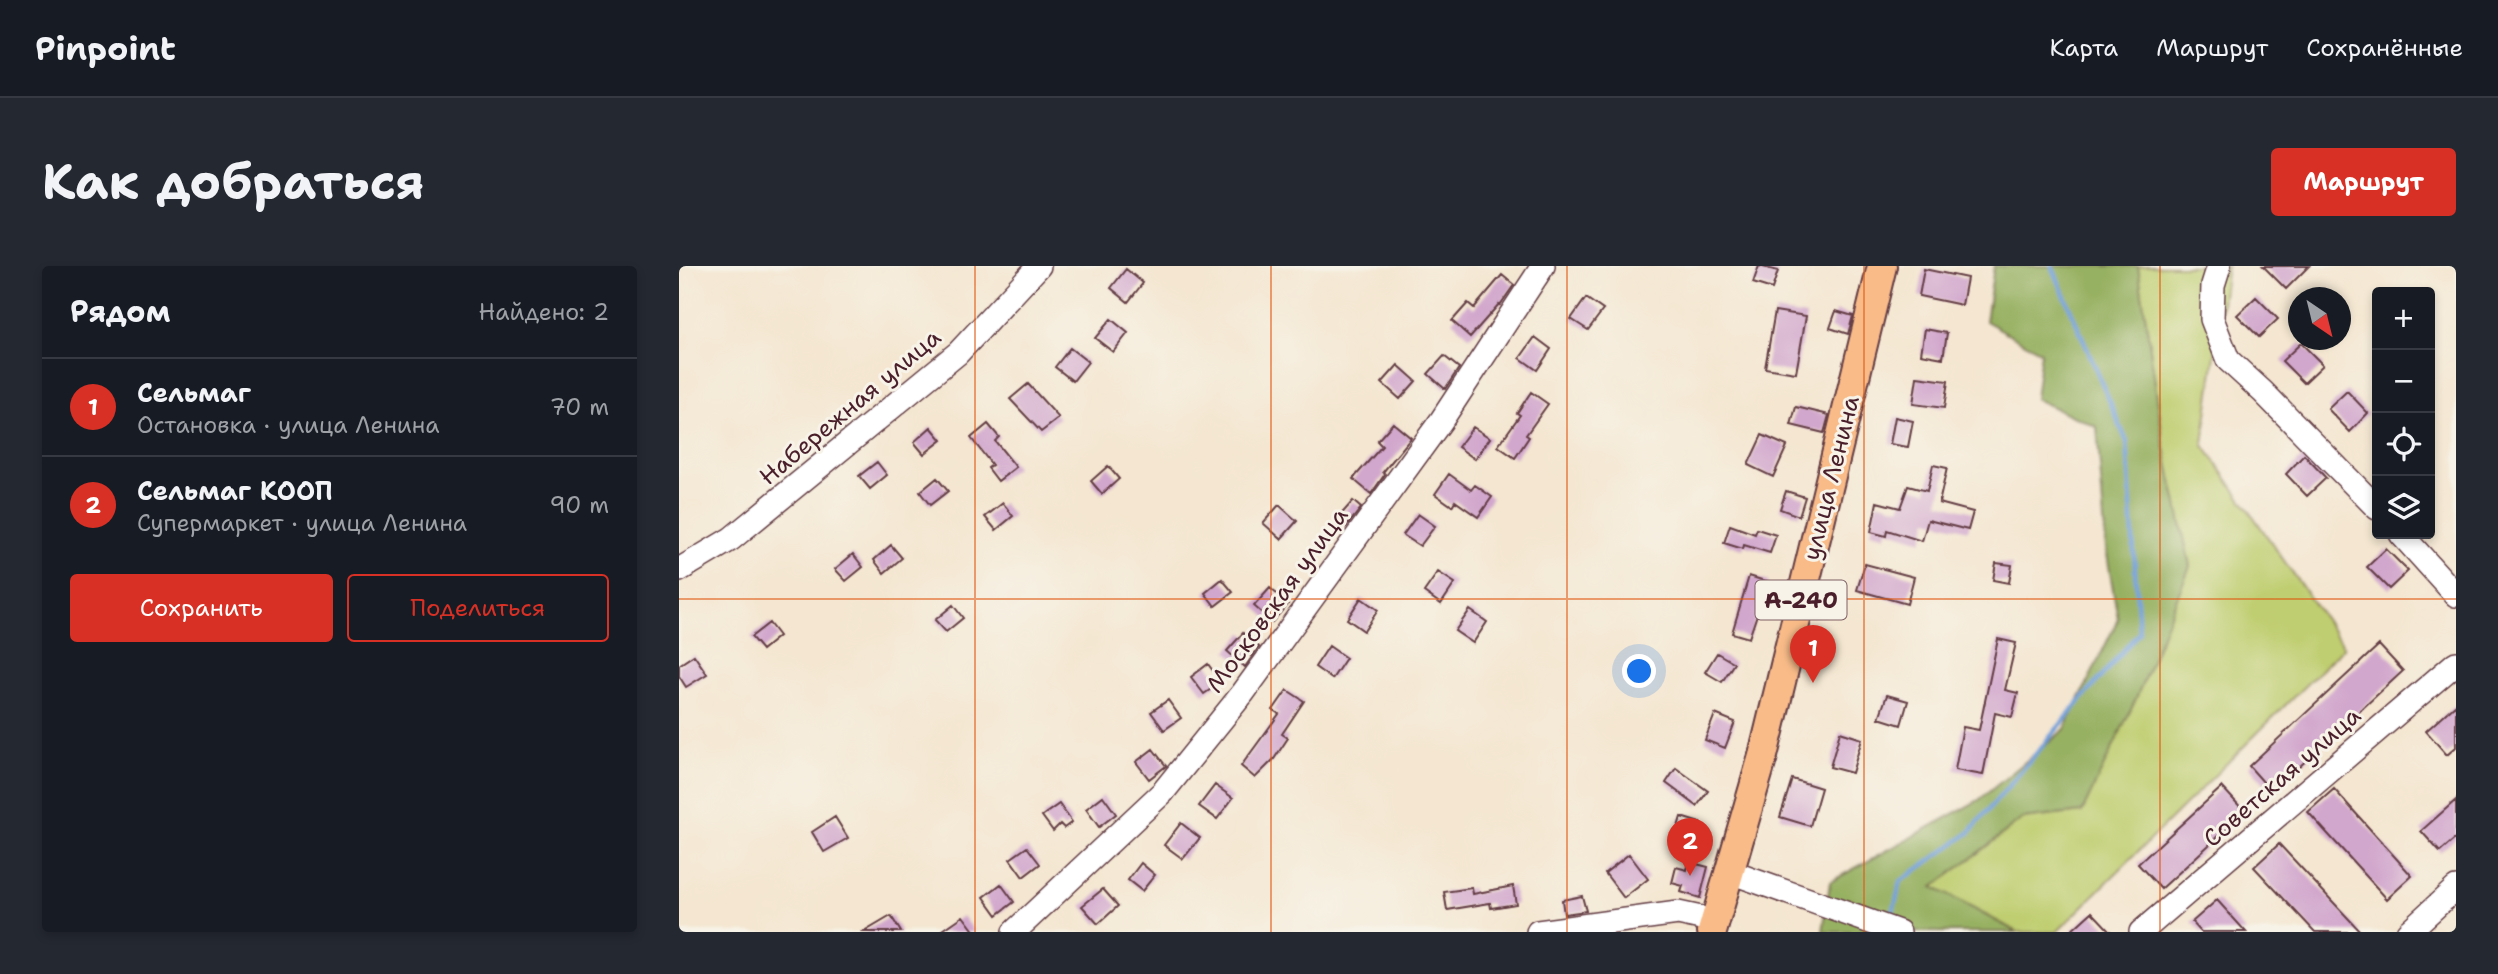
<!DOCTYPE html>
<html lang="ru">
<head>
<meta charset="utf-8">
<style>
	body { margin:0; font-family:"Shantell Sans",sans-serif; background:#242831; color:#f1f3f6 }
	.controls { position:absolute; right:21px; top:21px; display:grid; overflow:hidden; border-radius:7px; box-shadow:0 4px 10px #0003 }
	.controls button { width:63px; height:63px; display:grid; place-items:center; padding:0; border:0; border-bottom:2px solid #363941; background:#171b24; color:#f1f3f6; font:35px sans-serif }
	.compass { position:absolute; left:1609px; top:21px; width:63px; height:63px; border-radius:50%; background:#171b24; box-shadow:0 4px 10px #0003; rotate:145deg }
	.you { position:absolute; left:961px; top:406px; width:24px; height:24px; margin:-18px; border:5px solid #fff; border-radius:50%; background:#1a73e8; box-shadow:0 0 0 10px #1a73e833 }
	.badge { display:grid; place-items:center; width:46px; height:46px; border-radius:50%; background:#d93025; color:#fff; font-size:23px; font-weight:700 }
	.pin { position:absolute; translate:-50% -58px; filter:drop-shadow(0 2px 4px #0008) }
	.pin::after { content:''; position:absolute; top:37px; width:24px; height:21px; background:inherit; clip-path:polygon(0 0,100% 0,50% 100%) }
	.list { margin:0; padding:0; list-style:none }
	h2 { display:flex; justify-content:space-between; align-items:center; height:91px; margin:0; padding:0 28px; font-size:30px }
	h2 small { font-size:23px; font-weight:400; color:#9ea1a6 }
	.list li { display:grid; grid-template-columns:46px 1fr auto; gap:21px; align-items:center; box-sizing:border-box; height:98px; padding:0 28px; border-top:2px solid #363941 }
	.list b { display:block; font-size:26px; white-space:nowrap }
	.list p { margin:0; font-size:23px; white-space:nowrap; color:#9ea1a6 }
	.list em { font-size:23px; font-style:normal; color:#9ea1a6 }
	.actions { display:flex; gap:14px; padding:21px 28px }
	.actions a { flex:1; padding:16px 0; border:2px solid #d93025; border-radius:7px; text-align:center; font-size:24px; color:#d93025 }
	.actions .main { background:#d93025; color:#fff }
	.icon { flex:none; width:38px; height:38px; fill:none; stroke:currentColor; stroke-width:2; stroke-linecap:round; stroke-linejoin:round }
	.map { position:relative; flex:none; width:1777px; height:666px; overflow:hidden; border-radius:7px }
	header { display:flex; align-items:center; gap:42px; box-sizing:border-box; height:98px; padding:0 35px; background:#171b24; border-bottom:2px solid #363941 }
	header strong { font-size:33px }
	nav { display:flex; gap:38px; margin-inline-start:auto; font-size:24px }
	.intro { display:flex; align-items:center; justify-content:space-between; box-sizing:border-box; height:168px; padding:0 42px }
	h1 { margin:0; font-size:49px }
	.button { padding:18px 32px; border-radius:7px; background:#d93025; color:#fff; font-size:24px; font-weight:700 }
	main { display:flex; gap:42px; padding:0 42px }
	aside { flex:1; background:#171b24; border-radius:7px; box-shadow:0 4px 10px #0003 }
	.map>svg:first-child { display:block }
</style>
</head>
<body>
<header>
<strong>Pinpoint</strong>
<nav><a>Карта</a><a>Маршрут</a><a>Сохранённые</a></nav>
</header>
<div class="intro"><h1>Как добраться</h1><a class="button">Маршрут</a></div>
<main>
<aside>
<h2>Рядом<small>Найдено: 2</small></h2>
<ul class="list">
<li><span class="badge">1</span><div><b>Сельмаг</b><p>Остановка · улица Ленина</p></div><em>70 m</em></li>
<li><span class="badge">2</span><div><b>Сельмаг КООП</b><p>Супермаркет · улица Ленина</p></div><em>90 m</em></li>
</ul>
<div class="actions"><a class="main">Сохранить</a><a>Поделиться</a></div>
</aside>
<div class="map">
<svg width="1777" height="666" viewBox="0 0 1777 666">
	<rect width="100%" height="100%" fill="#f7f3e8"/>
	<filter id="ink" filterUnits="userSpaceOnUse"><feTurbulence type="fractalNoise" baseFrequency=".0143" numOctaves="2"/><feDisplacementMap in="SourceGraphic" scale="14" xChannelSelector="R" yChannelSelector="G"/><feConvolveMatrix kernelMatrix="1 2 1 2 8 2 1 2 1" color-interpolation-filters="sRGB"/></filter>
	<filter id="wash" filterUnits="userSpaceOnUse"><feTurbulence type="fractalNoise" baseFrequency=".00686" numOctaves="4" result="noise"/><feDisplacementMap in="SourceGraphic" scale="28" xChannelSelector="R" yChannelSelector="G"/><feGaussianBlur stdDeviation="1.57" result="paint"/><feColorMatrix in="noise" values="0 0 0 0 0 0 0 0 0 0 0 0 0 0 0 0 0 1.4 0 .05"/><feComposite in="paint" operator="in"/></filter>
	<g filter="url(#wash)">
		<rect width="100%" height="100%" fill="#f4e6d0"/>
		<!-- green -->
		<path fill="#bfce70" stroke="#84764e" stroke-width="2" d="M1459,0h89l-24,178 141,203 -287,285h-39l-86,-44 90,-69 60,-7 108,-246 -27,-127z"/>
		<!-- forest -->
		<path fill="#97b162" stroke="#706846" stroke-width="2" d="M1315,0h144l25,173 27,127 -55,135 -53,111 -60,7 -89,68 84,45h-194l7,-50 149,-82 86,-71 53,-110 -12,-71 -9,-121 -62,-28 6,-47 -55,-31z"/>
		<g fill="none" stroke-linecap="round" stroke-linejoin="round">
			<!-- stream -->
			<path stroke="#6f9fd9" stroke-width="4.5" d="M1213,649l9,-34 68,-48 170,-201 -12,-190 -75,-176"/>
		</g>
		<g id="blocks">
			<!-- building -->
			<path fill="#d2a7cd" d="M1080,0l19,5 -6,18 -19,-6z
				M1584,0h46l-23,23z
				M447,3l17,14 -15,19 -17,-14z
				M1245,3l43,9 -5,27 -43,-9z
				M823,9l12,10 -14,20 -1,-1 -29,33 -18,-16 16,-18 6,5z
				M1577,31l22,22 -19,18 -22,-22z
				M907,32l17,12 -15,20 -17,-11z
				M1096,45l31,5 -10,57 -31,-5z
				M1157,45l17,5 -5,18 -18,-6z
				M432,53l17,14 -15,19 -18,-14z
				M1246,63l22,4 -4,25 -22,-4z
				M856,71l16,12 -14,21 -17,-12z
				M1622,77l22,22 -19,18 -22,-22z
				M391,82l18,14 -15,19 -18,-14z
				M765,90l15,12 -14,21 -17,-15z
				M719,99l18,16 -16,18 -18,-16z
				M1238,111l31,4 -4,27 -31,-4z
				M349,118l31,34 -18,14 -31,-33z
				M1668,125l21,22 -18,19 -22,-23z
				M852,126l17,12 -22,31 3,2 -14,21 -17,-12 22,-31 -3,-2z
				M1117,141l33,8 -5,18 -33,-8z
				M1216,151l18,4 -5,26 -18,-3z
				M714,157l18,15 -28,34 2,2 -14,20 -18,-15 29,-33 -5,-5z
				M309,158l11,13 -4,4 21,26 -18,14 -10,-13 4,-3 -21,-27z
				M252,161l11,13 -18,14 -10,-12z
				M794,161l17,11 -15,21 -17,-12z
				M1083,169l25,11 -14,31 -25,-12z
				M1625,189l22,23 -19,18 -21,-22z
				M198,196l10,13 -17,14 -11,-13z
				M1254,199l14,3 -8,35 34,9 -5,18 -40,-10 -6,21 -35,-11 -1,6 -15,-4 6,-30 23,6 8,-22 19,5z
				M429,200l11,13 -17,15 -11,-13z
				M770,208l22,16 4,-5 17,12 -14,20 -23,-16 -3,5 -17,-12z
				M258,212l11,13 -18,14 -10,-13z
				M1107,225l19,6 -6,19 -19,-7z
				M674,235l8,7 -15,19 -9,-8z
				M324,237l10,13 -17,14 -11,-13z
				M600,239l18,16 -16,18 -18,-16z
				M739,248l17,12 -15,20 -17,-11z
				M1051,259l25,9 2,-5 19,6 -6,18 -26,-8 -1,4 -19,-6z
				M212,279l11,13 -18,15 -10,-13z
				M1707,283l22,22 -19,18 -22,-22z
				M174,288l10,13 -17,14 -11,-12z
				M1317,297l16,2 -3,18 -16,-3z
				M1186,298l49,13 -7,27 -50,-14z
				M759,306l17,11 -14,21 -17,-12z
				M1070,310l19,6 -19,56 -17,-5z
				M543,313l11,13 -18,14 -10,-13z
				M591,322l18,16 -16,18 -18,-16z
				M682,332l17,12 -14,21 -17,-12z
				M274,339l10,13 -17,14 -11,-12z
				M791,344l17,12 -14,21 -18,-12z
				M90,357l10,13 -17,14 -11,-13z
				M564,367l16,14 -14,20 -18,-16z
				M1319,373l18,4 -11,47 13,3 -6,24 -17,-4 -12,62 -28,-5 8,-43 16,3z
				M1700,379l24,26 -131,121 -23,-26z
				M650,380l17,12 -14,21 -17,-12z
				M1038,387l17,10 -12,19 -17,-10z
				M15,389l13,19 -21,13 -7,-11v-11z
				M529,398l13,18 -17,12 -13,-17z
				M608,424l17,11 -22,33 6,4 -14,21 -19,19 -14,-12 38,-52 -6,-4z
				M1208,429l21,6 -7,24 -22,-7z
				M489,434l13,18 -17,12 -13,-18z
				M1777,438v43l-9,8 -21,-24z
				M1036,448l20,8 -10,26 -20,-8z
				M1161,466l22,7 -10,34 -22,-6z
				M474,483l13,17 -17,13 -13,-17z
				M997,502l32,23 -11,15 -31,-23z
				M1113,513l29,9 -11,38 -30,-9z
				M536,519l18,13 -16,21 -18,-13z
				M1543,521l23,25 -84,77 -23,-25z
				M1655,523l78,87 -25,23 -79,-87z
				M424,530l13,18 -17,13 -13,-18z
				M1777,534v38l-16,14 -19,-21z
				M380,538l13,18 -8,6 -4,-4 -7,7 -11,-15z
				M156,551l13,21 -24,14 -12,-20z
				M1002,551l19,6 -6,20 -19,-6z
				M502,557l19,15 -17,21 -19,-14z
				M1600,578l82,88h-46l-61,-65z
				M348,581l13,17 -17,13 -13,-18z
				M950,588l19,25 -24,19 -19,-25z
				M1010,596l19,5 -8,31 -19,-6 2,-6 -11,-3 4,-16 11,3z
				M462,597l14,12 -13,16 -14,-11z
				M322,618l13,18 -17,13 -13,-18z
				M834,620l3,18 -25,4 -1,-5 -43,7 -3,-18 28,-4 1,6z
				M424,623l15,17 -20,18 -16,-18z
				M903,630l4,15 -22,3 -2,-14z
				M1538,634l29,32h-45l-9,-10z
				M1413,646l19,20h-41z
				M212,650l10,16h-37z
				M284,650l12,16h-35z"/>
		</g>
	</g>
	<g filter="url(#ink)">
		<use href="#blocks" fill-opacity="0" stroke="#643d44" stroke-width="2"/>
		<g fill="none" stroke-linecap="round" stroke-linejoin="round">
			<!-- minor casing -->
			<g stroke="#643d44" stroke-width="26">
				<path id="minor" d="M1540,0l-6,19 -1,34 16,41 35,32 114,116
					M1722,268l55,61
					M0,304l52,-31 227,-186 81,-87
					M1051,606l169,60
					M335,666l149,-140 80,-99 198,-272 102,-155
					M859,666l140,-19 37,8
					M1462,666l315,-269
					M1729,666l48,-44"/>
			</g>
			<!-- major casing -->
			<g stroke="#643d44" stroke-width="32">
				<path id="major" d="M1033,666l51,-176 119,-490"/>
			</g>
			<!-- minor -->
			<use href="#minor" stroke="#fff" stroke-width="23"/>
			<!-- major -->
			<use href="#major" stroke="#f9bc89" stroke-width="28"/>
		</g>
	</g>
	<!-- grid -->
	<path fill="none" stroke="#e0560e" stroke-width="2" stroke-opacity="0.55" d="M296,0v666M592,0v666M888,0v666M1185,0v666M1481,0v666M0,333h1777"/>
	<g text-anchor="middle" stroke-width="6" stroke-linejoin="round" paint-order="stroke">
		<!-- shield labels -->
		<rect fill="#f7f3e8" stroke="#7e5f64" stroke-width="2" x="1076.5" y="314.5" width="91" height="39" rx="5"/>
		<g font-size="23" font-weight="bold" fill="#4a1f2b">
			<text x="1122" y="342">А-240</text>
		</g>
		<!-- street labels -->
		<g font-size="24" fill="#4a1f2b" stroke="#f7f3e8">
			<text transform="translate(171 141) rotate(-40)" y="8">Набережная улица</text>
			<text transform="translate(1152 212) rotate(-76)" y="8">улица Ленина</text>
			<text transform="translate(598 334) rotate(-54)" y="8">Московская улица</text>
			<text transform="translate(1603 511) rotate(-41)" y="8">Советская улица</text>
		</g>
	</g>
</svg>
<div class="controls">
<button>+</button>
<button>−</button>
<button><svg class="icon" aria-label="locate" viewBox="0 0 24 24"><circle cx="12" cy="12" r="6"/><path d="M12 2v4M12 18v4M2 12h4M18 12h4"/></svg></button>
<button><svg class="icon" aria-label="layers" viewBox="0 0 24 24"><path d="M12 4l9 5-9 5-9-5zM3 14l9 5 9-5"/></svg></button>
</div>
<svg class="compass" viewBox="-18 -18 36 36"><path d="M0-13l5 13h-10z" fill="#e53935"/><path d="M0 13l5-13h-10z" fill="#9ea1a6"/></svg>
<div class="you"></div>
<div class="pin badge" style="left:1134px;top:417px">1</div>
<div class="pin badge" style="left:1011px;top:610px">2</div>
</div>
</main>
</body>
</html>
